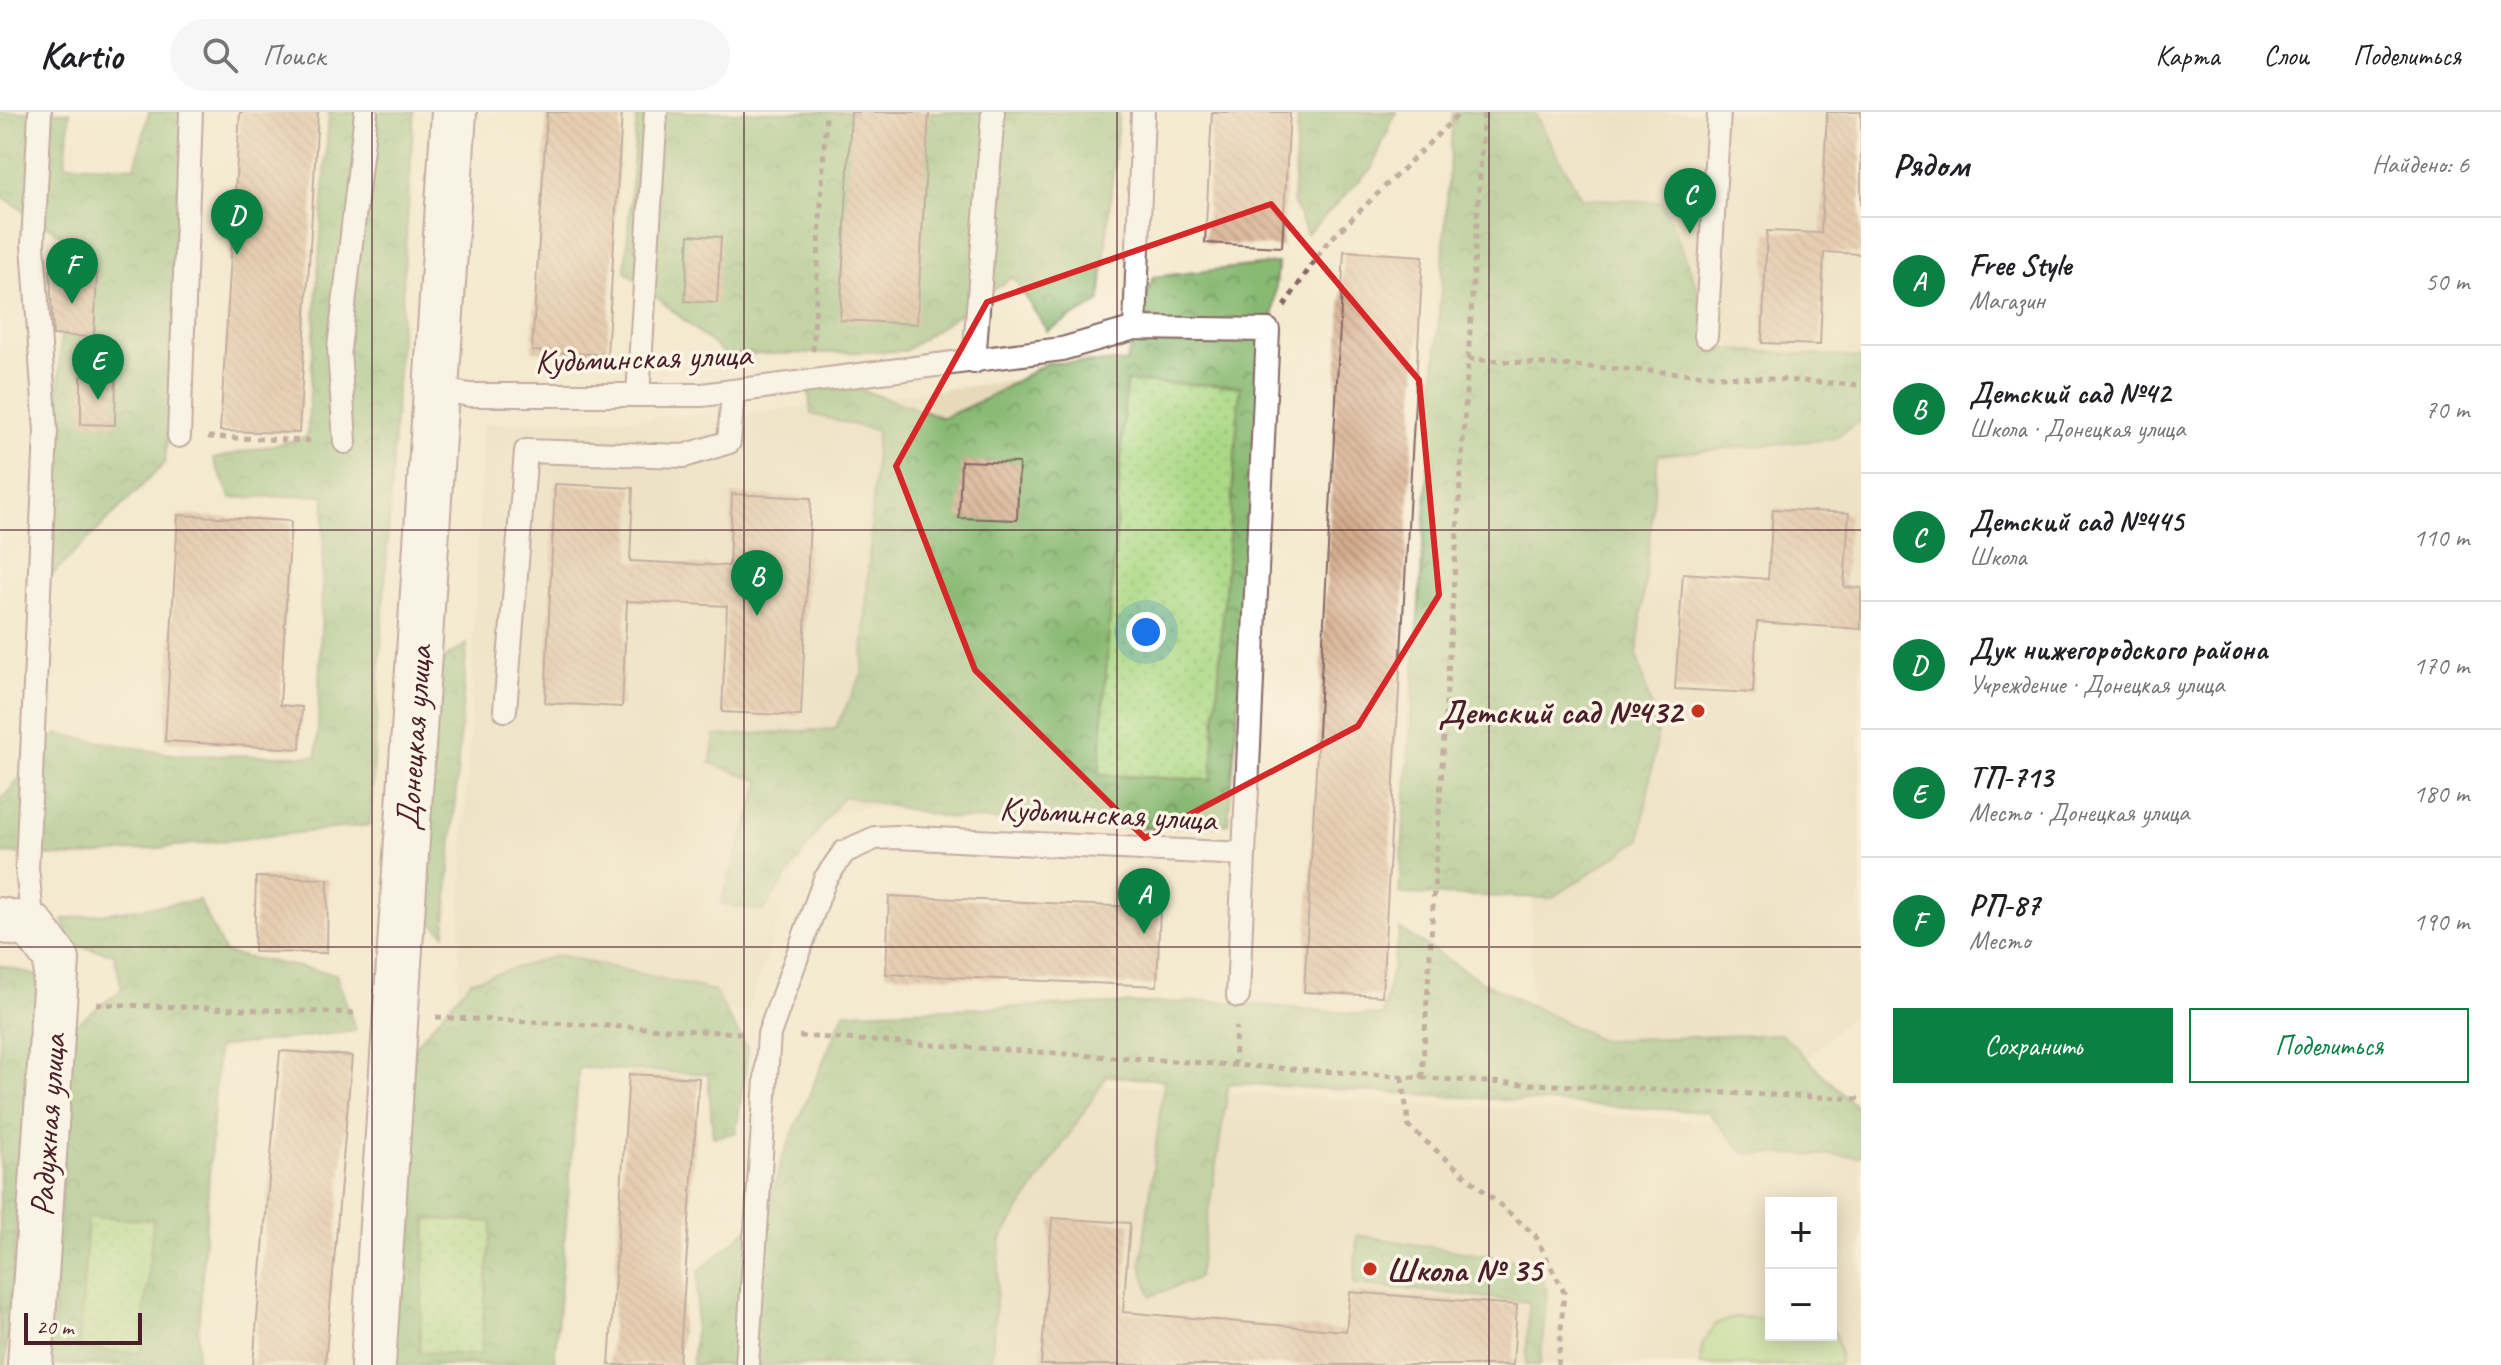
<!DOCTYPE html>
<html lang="ru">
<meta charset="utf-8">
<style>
:root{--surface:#fff;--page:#f6f6f6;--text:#202124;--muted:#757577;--line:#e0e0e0;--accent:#0b8043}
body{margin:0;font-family:Caveat,sans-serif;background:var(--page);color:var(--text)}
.controls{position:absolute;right:24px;bottom:24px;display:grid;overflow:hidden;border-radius:0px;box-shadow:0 4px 20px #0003}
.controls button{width:72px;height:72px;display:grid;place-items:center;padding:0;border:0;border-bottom:2px solid var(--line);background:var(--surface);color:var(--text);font:40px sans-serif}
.scale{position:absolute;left:24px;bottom:20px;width:118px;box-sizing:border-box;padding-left:8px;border:4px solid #4a1f2b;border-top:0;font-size:22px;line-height:28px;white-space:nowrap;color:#4a1f2b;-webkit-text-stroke:6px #fcf5e5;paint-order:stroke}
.you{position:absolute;left:1146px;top:520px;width:28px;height:28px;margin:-20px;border:6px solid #fff;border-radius:50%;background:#1a73e8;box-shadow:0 0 0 12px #1a73e833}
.badge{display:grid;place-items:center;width:52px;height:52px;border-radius:50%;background:var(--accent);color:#fff;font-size:26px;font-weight:700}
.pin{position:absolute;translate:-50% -66px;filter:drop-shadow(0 2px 4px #0008)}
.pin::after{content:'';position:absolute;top:42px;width:28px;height:24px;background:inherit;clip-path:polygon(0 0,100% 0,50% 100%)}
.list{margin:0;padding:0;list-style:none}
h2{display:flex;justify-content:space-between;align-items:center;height:104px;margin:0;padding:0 32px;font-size:34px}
h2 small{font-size:26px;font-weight:400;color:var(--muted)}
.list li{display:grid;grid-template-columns:52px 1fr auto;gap:24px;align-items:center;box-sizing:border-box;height:128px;padding:0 32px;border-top:2px solid var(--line)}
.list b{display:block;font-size:30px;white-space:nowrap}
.list p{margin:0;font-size:26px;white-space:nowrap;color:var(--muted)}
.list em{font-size:26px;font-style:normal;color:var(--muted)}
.actions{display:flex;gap:16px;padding:24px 32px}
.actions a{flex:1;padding:18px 0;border:2px solid var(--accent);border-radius:0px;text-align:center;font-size:28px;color:var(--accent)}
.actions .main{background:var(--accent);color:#fff}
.icon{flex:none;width:44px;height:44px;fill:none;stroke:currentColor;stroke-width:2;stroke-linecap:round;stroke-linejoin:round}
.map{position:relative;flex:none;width:1861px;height:1253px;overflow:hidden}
header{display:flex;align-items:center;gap:48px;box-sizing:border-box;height:112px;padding:0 40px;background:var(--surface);border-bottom:2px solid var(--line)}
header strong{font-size:38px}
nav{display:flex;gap:44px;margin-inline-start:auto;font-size:28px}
.search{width:560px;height:72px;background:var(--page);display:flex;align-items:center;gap:20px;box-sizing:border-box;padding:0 28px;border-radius:44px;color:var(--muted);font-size:30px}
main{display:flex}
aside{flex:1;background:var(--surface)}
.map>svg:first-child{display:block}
.built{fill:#e6daba;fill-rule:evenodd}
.grass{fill:#abd986;stroke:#7a7c58;stroke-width:2}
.forest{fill:url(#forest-crowns);stroke:#696c4f;stroke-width:2}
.park{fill:url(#park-dots);stroke:#7a7c58;stroke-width:2}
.building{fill:url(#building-back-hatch)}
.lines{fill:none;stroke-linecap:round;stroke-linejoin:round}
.lane-casing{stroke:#866665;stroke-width:26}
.street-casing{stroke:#866665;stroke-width:48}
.path{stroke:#866665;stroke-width:5;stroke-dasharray:6 6;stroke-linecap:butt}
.lane{stroke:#fff;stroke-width:22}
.street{stroke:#fff;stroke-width:44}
.marked{fill:none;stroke:#d62828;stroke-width:6;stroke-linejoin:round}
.grid{fill:none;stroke:#4a1f2b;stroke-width:2;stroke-opacity:0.55}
.poi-dot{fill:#c8321e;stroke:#fcf5e5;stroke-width:3}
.labels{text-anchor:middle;stroke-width:7;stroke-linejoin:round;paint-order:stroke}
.street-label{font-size:34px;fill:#4a1f2b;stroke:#fcf5e5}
.poi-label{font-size:34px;font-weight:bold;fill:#4a1f2b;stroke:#fcf5e5;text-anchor:end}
</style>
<header>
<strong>Kartio</strong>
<div class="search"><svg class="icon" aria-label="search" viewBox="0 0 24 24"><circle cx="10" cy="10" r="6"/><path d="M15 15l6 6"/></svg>Поиск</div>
<nav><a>Карта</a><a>Слои</a><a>Поделиться</a></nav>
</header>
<main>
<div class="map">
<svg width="1861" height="1253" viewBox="0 0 1861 1253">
<defs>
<pattern id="forest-crowns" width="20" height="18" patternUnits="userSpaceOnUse" patternTransform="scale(2)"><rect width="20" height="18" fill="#88b973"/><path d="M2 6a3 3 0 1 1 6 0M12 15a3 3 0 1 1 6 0" fill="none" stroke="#71965f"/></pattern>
<pattern id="park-dots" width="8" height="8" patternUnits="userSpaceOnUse" patternTransform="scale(2)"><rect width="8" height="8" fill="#abd986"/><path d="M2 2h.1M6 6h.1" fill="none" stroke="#95ba74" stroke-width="1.8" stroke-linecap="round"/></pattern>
<pattern id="building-back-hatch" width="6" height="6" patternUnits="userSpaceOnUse" patternTransform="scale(2)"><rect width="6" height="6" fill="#d4ac8c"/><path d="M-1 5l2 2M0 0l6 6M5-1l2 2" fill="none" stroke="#ae8b73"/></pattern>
</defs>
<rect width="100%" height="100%" fill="#fcf5e5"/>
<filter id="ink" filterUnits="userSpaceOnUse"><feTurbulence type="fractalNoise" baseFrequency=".0125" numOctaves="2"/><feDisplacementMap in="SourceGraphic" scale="16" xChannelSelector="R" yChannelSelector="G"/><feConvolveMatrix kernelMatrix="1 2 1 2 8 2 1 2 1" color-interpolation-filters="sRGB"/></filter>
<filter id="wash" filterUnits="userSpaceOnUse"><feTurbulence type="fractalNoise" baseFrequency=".006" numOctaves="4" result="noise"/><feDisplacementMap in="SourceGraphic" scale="32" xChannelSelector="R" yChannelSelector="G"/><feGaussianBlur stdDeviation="1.8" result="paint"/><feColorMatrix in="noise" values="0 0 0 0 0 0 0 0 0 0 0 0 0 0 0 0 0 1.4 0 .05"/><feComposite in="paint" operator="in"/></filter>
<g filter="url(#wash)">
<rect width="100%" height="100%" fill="#f4ead0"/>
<g class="built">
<path d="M 1526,0 L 1861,0 L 1861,269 L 1512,244 Z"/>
<path d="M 1065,262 L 1018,698 L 861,696 L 814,709 L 747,901 L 457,886 L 483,312 L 756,301 Z"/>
<path d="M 1541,286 L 1861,304 L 1861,894 L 1793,962 L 1529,949 Z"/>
<path d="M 981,965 L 1861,1018 L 1861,1253 L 964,1253 ZM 1771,1091 L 1831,1091 L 1831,1223 L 1771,1223 Z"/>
</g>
<path class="grass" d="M 1736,1205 L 1771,1208 L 1771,1223 L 1831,1223 L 1831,1219 L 1835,1220 L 1840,1240 L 1839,1253 L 1700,1253 L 1702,1233 L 1714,1213 Z"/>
<g class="forest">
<path d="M 0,0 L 70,0 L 65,52 L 135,55 L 149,0 L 200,0 L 165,351 L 51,464 L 65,126 L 0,83 Z"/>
<path d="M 329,0 L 414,0 L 370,713 L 75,745 L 0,741 L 0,687 L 3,686 L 57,622 L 177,643 L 317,644 L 325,383 L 231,386 L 213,347 L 307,325 Z"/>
<path d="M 637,0 L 1119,0 L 1100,190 L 1047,219 L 1013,165 L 905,239 L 726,243 L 625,159 Z"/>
<path d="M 1298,0 L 1396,0 L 1372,56 L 1307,122 L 1293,90 Z"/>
<path d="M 1453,0 L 1534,0 L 1581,86 L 1663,90 L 1722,237 L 1861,246 L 1861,308 L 1833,327 L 1658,343 L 1637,544 L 1658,620 L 1640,728 L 1552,786 L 1399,782 Z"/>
<path d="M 1278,151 L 1228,712 L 1149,716 L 950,706 L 843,684 L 763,799 L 721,792 L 761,669 L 710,651 L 715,624 L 835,617 L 862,562 L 877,319 L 811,302 L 807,259 L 943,306 L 985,287 L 1047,251 L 1126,250 L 1153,165 Z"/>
<path d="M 467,532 L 445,822 L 409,790 L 431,554 Z"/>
<path d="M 199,788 L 225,841 L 336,862 L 356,919 L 218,935 L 196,1253 L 50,1253 L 73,914 L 122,877 L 114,842 L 71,833 L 63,807 Z"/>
<path d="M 1400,817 L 1483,870 L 1601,928 L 1782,922 L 1861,1000 L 1861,1044 L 1744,1041 L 1708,1000 L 1229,971 L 1198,1166 L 1151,1184 L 1141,1153 L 1164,968 L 1107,964 L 1001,1127 L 991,1253 L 692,1253 L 699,1159 L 767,1101 L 781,1049 L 844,900 L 1215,889 L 1382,904 Z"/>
<path d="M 559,843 L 714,879 L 748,938 L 736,1021 L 713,1025 L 708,962 L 579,956 L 554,1253 L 354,1253 L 411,938 L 471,869 Z"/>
<path d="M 0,853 L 38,864 L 5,1253 L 0,1253 Z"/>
<path d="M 1357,1123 L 1532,1151 L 1547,1178 L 1540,1253 L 1526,1253 L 1529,1190 L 1354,1172 Z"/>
</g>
<g class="park">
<path d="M 1126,270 L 1240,274 L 1211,668 L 1099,663 Z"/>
<path d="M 88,1105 L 153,1108 L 141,1241 L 79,1237 Z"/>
<path d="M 427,1107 L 492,1110 L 480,1243 L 419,1240 Z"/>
</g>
<g id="blocks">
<g class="building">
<path d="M 240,0 L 318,0 L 299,321 L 220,319 Z"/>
<path d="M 547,0 L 622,0 L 607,243 L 532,239 Z"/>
<path d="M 851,0 L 929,0 L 917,212 L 840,208 Z"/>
<path d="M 1212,0 L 1290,0 L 1282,135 L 1205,131 Z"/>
<path d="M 1827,0 L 1861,0 L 1861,142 L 1824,140 L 1820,233 L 1762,231 L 1767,119 L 1821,121 Z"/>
<path d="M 689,123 L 721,125 L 717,191 L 685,189 Z"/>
<path d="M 1344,139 L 1423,144 L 1382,884 L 1304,880 Z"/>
<path d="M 50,158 L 97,161 L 94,225 L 53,223 Z"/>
<path d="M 81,264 L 116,265 L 115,313 L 81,312 Z"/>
<path d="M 961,349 L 1019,351 L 1017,408 L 959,406 Z"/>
<path d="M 555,372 L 633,376 L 630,449 L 729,454 L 732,382 L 811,386 L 801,604 L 722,600 L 727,494 L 627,489 L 622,595 L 545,591 Z"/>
<path d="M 1773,397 L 1849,401 L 1844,475 L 1861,476 L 1861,517 L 1757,510 L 1753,581 L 1675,577 L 1683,461 L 1768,467 Z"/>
<path d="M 178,403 L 291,409 L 280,593 L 302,595 L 300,637 L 165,629 Z"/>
<path d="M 256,765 L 328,767 L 327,841 L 254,840 Z"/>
<path d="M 889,784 L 1160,796 L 1157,874 L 886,862 Z"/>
<path d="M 280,939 L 352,944 L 325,1253 L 253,1253 Z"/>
<path d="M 629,962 L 699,966 L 679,1253 L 609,1253 Z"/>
<path d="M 1052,1106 L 1130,1111 L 1123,1200 L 1346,1219 L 1350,1180 L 1517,1193 L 1513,1253 L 1041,1253 Z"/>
</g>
</g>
</g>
<g filter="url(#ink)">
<use href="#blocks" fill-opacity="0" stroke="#866665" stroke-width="2"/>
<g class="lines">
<defs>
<g id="lane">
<path d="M 1135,216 L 1143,0"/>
<path d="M 1706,224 L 1719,0"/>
<path d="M 974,250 L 993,0"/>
<path d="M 435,277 L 470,283 L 702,283 L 1062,237 L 1135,216 L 1268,218 L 1244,742 L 896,725 L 875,726 L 844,740 L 825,767 L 769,922 L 747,1253"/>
<path d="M 638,283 L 656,0"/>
<path d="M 179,324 L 191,0"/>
<path d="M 345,330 L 339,237 L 366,0"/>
<path d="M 505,598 L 526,339 L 684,344 L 729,330 L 733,279"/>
<path d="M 33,815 L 27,756 L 46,320 L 33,132 L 40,0"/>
<path d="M 1238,884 L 1244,742"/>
</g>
<g id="street">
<path d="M 0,808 L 33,815 L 57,848 L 30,1253"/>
<path d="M 373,1253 L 454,0"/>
</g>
</defs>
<use href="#lane" class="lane-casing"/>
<use href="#street" class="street-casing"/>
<g class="path">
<path d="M 1284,194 L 1326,132 L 1461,0"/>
<path d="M 813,239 L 826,0"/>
<path d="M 1468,247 L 1861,273"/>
<path d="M 208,325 L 314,329"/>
<path d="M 96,892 L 354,901"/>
<path d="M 436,905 L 741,921"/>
<path d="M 799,924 L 1486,970 L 1861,987"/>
<path d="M 1234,954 L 1236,915"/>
<path d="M 1402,965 L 1409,1015 L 1535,1123 L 1564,1180 L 1558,1253"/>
<path d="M 1422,966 L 1484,0"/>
</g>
<use href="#lane" class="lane"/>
<use href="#street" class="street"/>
</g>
</g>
<path d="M0 0H1861V1253H0ZM 1271,92 L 1419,268 L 1439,483 L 1358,614 L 1145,726 L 975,558 L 896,354 L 987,190 Z" fill="#f4ead0" fill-opacity=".55" fill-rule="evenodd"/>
<path class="marked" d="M 1271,92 L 1419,268 L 1439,483 L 1358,614 L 1145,726 L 975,558 L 896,354 L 987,190 Z"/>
<path class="grid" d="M 372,0 L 372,1253M 744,0 L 744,1253M 1117,0 L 1117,1253M 1489,0 L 1489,1253M 0,418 L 1861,418M 0,835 L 1861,835"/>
<g class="poi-dot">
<circle cx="1698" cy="599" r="8"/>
<circle cx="1370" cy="1157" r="8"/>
</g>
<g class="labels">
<g class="street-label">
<text transform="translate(643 245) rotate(-2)" y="12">Кудьминская улица</text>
<text transform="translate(413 626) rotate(-86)" y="12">Донецкая улица</text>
<text transform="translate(1108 701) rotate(3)" y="12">Кудьминская улица</text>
<text transform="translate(47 1013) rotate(-86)" y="12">Радужная улица</text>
</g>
<g class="poi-label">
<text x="1682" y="611">Детский сад №432</text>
<text x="1386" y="1169" text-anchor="start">Школа № 35</text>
</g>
</g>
</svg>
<div class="controls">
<button>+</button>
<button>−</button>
</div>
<div class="scale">20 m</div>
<div class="you"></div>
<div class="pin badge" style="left:1144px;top:822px">A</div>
<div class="pin badge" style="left:757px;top:504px">B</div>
<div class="pin badge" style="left:1690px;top:122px">C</div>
<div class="pin badge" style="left:237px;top:143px">D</div>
<div class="pin badge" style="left:98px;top:288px">E</div>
<div class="pin badge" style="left:72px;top:192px">F</div>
</div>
<aside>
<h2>Рядом<small>Найдено: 6</small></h2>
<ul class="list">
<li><span class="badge">A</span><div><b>Free Style</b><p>Магазин</p></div><em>50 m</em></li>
<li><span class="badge">B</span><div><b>Детский сад №42</b><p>Школа · Донецкая улица</p></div><em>70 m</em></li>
<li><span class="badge">C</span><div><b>Детский сад №445</b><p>Школа</p></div><em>110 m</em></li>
<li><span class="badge">D</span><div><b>Дук нижегородского района</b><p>Учреждение · Донецкая улица</p></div><em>170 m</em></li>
<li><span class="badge">E</span><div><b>ТП-713</b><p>Место · Донецкая улица</p></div><em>180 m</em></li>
<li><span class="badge">F</span><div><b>РП-87</b><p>Место</p></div><em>190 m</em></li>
</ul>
<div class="actions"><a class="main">Сохранить</a><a>Поделиться</a></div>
</aside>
</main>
